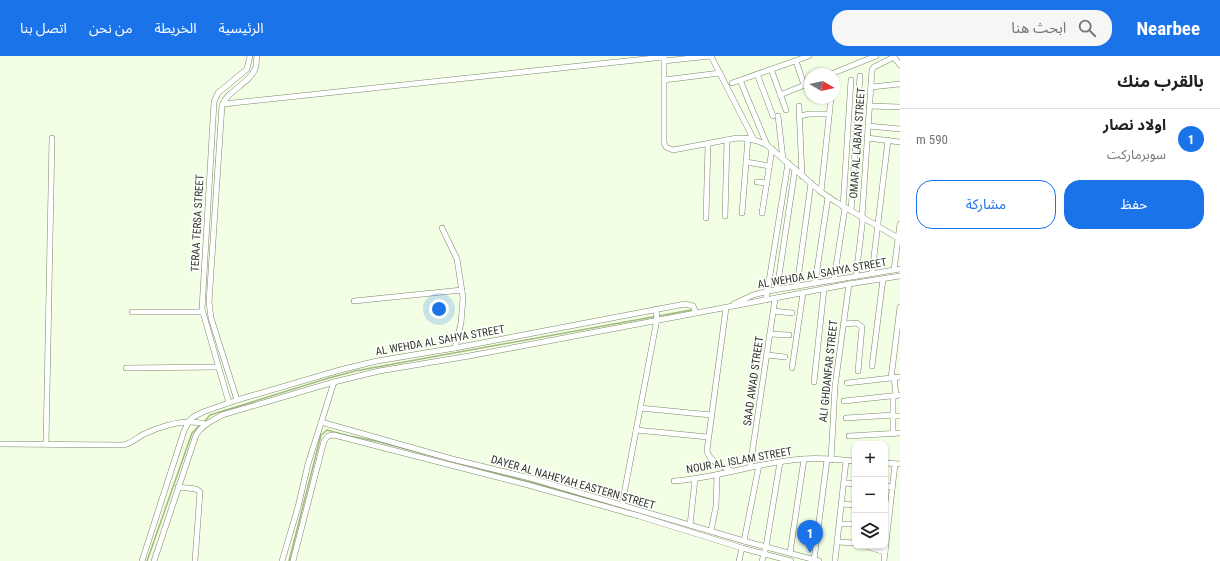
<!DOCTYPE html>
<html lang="ar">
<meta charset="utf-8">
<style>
:root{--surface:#fff;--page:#f6f6f6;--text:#202124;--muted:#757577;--line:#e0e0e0;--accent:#1a73e8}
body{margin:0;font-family:"Roboto Condensed","Noto Sans Arabic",sans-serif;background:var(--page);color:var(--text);direction:rtl}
.controls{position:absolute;right:12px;bottom:12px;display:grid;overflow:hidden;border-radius:8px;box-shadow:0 1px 3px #0004}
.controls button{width:36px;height:36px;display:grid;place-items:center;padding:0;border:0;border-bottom:1px solid var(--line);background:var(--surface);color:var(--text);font:20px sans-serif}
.compass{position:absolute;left:804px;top:12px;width:36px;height:36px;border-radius:50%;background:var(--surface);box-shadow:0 1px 3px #0004;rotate:99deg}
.you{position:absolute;left:439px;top:253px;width:14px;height:14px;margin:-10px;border:3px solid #fff;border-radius:50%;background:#1a73e8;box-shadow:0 0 0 6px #1a73e833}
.badge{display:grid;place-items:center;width:26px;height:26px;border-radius:50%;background:var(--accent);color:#fff;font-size:13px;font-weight:700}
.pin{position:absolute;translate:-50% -33px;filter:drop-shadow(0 1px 2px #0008)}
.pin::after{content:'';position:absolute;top:21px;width:14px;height:12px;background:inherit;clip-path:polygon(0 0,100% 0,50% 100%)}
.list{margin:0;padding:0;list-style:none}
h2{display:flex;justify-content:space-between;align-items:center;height:52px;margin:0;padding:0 16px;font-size:17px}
h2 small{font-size:13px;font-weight:400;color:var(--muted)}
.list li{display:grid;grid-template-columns:26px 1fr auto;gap:12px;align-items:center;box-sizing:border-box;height:60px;padding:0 16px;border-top:1px solid var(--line)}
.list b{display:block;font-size:15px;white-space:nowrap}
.list p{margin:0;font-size:13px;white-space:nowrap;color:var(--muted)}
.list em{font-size:13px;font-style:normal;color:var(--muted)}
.actions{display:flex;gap:8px;padding:12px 16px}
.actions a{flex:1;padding:9px 0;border:1px solid var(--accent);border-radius:16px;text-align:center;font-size:14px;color:var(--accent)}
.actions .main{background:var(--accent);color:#fff}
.icon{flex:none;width:22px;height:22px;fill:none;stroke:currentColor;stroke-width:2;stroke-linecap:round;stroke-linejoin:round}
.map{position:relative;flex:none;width:900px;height:505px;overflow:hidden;direction:ltr}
header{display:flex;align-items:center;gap:24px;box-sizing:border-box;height:56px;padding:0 20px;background:var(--accent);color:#fff}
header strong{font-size:19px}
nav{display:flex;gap:22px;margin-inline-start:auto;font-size:14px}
.search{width:280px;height:36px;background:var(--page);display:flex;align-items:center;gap:10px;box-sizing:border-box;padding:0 14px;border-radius:16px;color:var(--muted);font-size:15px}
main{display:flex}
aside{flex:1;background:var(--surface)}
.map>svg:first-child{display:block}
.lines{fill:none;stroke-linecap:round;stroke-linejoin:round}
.stream{stroke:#a1ba7e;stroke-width:1.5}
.minor-casing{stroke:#7b876b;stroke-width:6}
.minor{stroke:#fff;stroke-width:5}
.labels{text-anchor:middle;stroke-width:3;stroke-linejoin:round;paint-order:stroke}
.street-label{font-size:11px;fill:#2f3528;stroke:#fff}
</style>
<header>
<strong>Nearbee</strong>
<div class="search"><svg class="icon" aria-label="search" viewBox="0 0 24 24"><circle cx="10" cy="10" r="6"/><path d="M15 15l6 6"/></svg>ابحث هنا</div>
<nav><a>الرئيسية</a><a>الخريطة</a><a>من نحن</a><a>اتصل بنا</a></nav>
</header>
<main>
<aside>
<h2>بالقرب منك<small></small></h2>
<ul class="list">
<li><span class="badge">1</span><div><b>اولاد نصار</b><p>سوبرماركت</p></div><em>590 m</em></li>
</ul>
<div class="actions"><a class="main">حفظ</a><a>مشاركة</a></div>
</aside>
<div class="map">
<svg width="900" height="505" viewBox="0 0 900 505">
<rect width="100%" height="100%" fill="#f3ffe5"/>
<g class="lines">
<g class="stream">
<path d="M 204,366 L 210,359 L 329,322 L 355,315 L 691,254"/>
<path d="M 147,505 L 192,377 L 201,368"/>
<path d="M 289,505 L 321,379 L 327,374 L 349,380 L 376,385 L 563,435 L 608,449"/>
</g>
<defs>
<g id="minor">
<path d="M 664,0 L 664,87 L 666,91 L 673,94 L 737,82 C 748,82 757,84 767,89 L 821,136 L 836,146 L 898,182"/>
<path d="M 711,0 L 754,84"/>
<path d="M 893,0 L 900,9"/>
<path d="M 664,5 L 710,0"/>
<path d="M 796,5 L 804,29"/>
<path d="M 771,13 L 786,54"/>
<path d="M 757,18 L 773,60"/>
<path d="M 831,18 L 876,0"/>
<path d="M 664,24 L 720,17"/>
<path d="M 740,24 L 767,89"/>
<path d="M 732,27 L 809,0"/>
<path d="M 871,31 L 900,28"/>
<path d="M 780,39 L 810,27"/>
<path d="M 223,48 L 664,1"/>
<path d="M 799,50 L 802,120"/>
<path d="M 869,50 L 900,51"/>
<path d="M 778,60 L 783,103"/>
<path d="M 799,60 L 810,58 L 829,58"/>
<path d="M 868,70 L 900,73"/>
<path d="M 867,82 L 900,86"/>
<path d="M 746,106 L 769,110"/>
<path d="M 757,126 L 767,127"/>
<path d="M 821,136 L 831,42"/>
<path d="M 843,151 L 851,24"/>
<path d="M 851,155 L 860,20"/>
<path d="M 742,157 L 748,82"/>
<path d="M 762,157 L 772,93"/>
<path d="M 725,160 L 727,84"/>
<path d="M 862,160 L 872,14 L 874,11 L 894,1"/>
<path d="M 706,162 L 708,88"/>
<path d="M 442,172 L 457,203 L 463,242 L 461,267 L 455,292"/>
<path d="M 894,214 L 900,168"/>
<path d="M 872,217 L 888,84"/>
<path d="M 856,220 L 863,161"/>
<path d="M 834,223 L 845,152"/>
<path d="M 815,227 L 828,141"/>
<path d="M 797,230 L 811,127"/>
<path d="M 777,233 L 795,113"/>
<path d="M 766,244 L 788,107"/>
<path d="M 354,245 L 462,234"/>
<path d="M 734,248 L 753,239 L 768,235 L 900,213"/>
<path d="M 726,252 L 707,394 C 709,406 722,410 732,415"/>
<path d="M 774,255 L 792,257"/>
<path d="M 132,256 L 202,256"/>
<path d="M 843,268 L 857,267 L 862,271 L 858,315"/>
<path d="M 770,278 L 789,279"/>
<path d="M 767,299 L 785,301"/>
<path d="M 872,310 L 883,223"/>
<path d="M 126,312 L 218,311"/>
<path d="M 792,312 L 803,237"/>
<path d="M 894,321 L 896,340"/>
<path d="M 891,322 L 900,251"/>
<path d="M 814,326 L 824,233"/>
<path d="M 847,327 L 900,321"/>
<path d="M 893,340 L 893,378"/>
<path d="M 237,344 L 211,262 L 209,246 L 222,49 C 228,34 249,28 255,13 C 257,9 256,4 257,0"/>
<path d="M 844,345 L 900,339"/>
<path d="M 229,347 L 202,253 L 214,46 L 218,37 L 247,13 L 250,0"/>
<path d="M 640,352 L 711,359"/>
<path d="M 893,360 L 900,360"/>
<path d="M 846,362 L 893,359"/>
<path d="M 321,366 L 452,403 L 530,422 L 744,485 L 819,505"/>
<path d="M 636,374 L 708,381"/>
<path d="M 849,380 L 900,377"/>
<path d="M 0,388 L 123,389 C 130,388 136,383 142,379 C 161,370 185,362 205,368"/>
<path d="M 46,388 L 52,82"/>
<path d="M 831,404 L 835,330 L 849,228"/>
<path d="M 885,407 L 900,408"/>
<path d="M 750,411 L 775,243"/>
<path d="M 674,425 C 718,422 759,406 803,403 C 820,401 838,404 855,405"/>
<path d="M 844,427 L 855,428"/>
<path d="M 885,430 L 892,431"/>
<path d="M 178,431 L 196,433 L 200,436 L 195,505"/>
<path d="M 842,448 L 855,449"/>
<path d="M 622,449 L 657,263 L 656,253"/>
<path d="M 840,468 L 855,468"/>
<path d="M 690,469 L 695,423"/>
<path d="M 711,475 L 716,450 L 717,419"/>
<path d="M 744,485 L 759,409"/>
<path d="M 838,486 L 855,487"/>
<path d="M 865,490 L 885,496"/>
<path d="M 790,497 L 804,403"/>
<path d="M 814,504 L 827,404"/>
<path d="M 142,505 L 184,375 L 189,365 L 193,361 L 203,356 L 237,344 L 340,314 L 377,305 L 455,292 L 685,248 L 693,250 L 696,257"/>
<path d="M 154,505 L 196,379 C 202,369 212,365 222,359 L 334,326 L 379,315 L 469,300 L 849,228 L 900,220"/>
<path d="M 282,505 L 298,451 L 308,408 L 334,326"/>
<path d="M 293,505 L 324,385 L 328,380 L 334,379 L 528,429 L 639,460 L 742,492 L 791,505"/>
<path d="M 739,505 L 742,492"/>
<path d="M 762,505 L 766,491 L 780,406"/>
<path d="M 835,505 L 846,405"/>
<path d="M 884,505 L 895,408"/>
</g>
</defs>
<use href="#minor" class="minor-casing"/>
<use href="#minor" class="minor"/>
</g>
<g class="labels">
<g class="street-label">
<text transform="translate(857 87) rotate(-86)" y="4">OMAR AL LABAN STREET</text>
<text transform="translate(197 167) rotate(-87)" y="4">TERAA TERSA STREET</text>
<text transform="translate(822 217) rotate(-10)" y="4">AL WEHDA AL SAHYA STREET</text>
<text transform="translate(440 284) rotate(-10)" y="4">AL WEHDA AL SAHYA STREET</text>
<text transform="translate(828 315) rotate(-84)" y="4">ALI GHDANFAR STREET</text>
<text transform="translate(753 325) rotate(-82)" y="4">SAAD AWAD STREET</text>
<text transform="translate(739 404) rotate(-10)" y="4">NOUR AL ISLAM STREET</text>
<text transform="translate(573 426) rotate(16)" y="4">DAYER AL NAHEYAH EASTERN STREET</text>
</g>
</g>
</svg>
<div class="controls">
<button>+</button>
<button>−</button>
<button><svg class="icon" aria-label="layers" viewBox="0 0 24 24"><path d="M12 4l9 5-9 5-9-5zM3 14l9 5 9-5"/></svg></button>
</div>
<svg class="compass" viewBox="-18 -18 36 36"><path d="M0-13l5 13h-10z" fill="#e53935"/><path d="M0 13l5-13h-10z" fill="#757577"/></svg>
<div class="you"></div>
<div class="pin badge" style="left:810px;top:497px">1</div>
</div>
</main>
